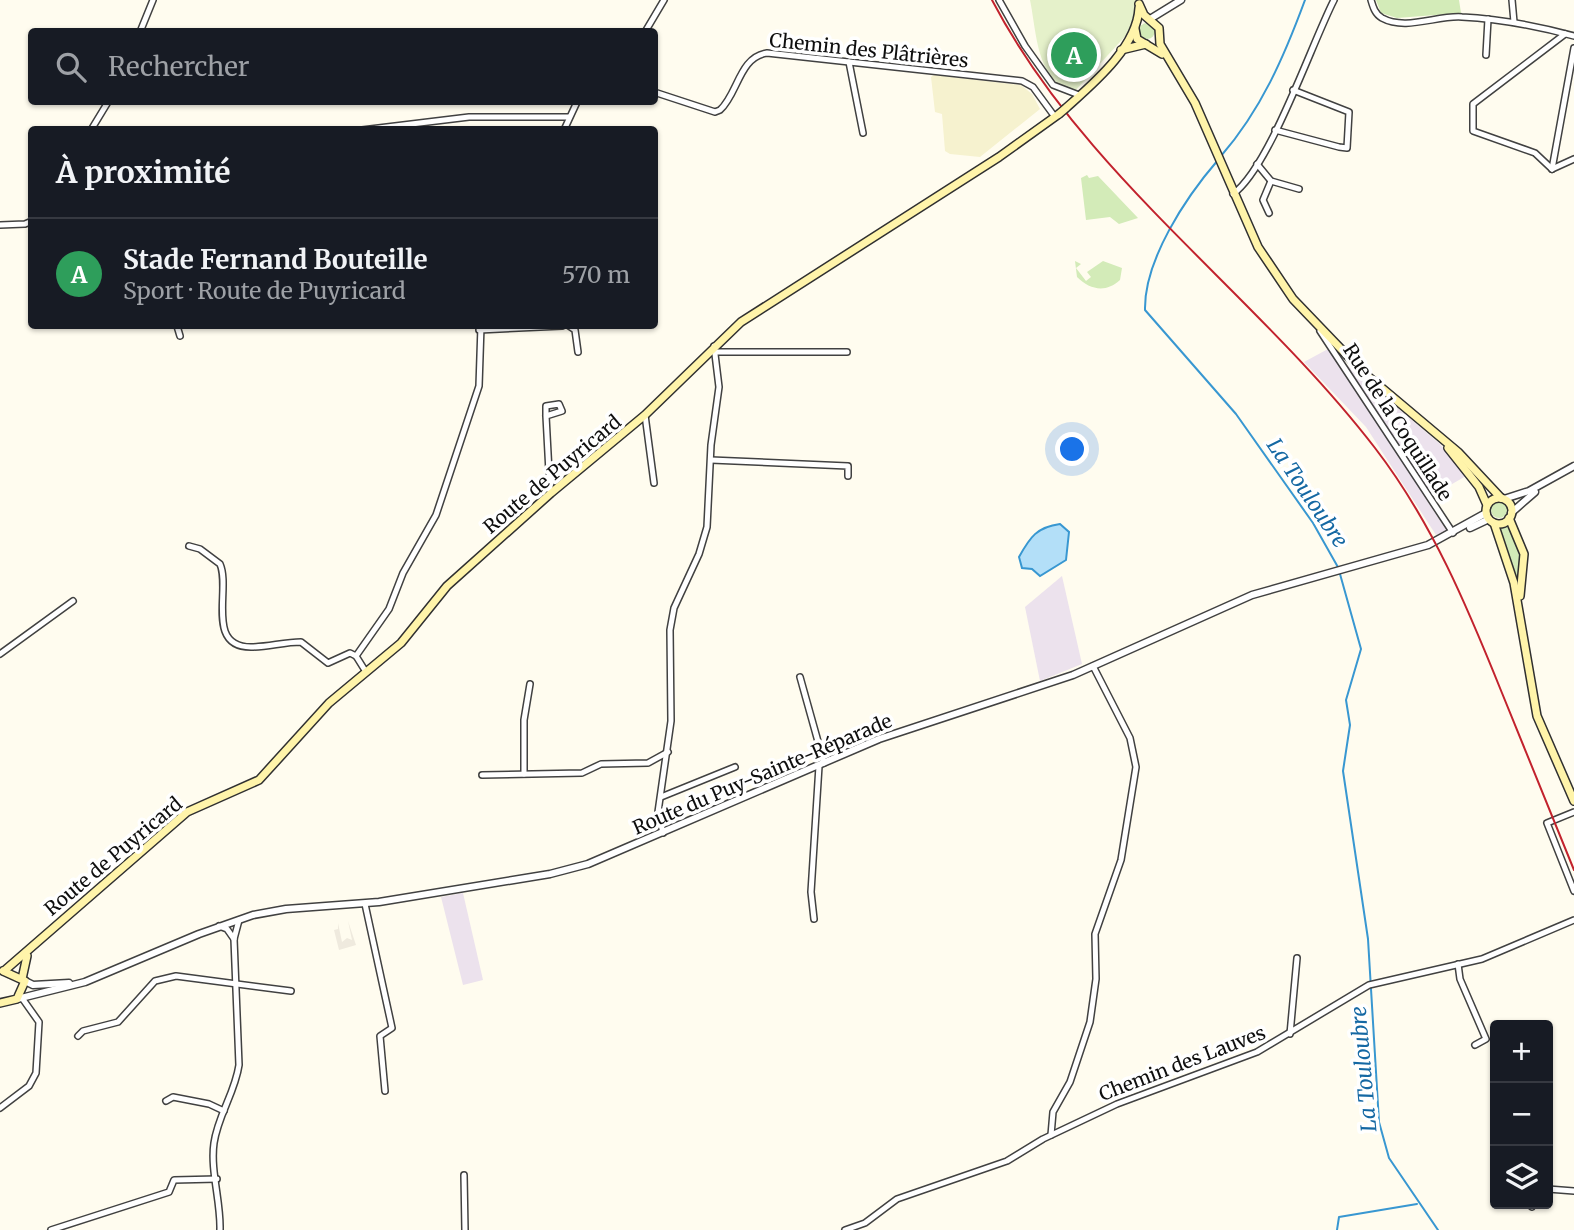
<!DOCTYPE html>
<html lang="fr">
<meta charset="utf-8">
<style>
:root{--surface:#171b24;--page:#20242c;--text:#f1f3f6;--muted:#9ea1a6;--line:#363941;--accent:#dc959c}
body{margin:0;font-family:Merriweather,serif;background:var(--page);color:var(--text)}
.controls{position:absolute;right:21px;bottom:21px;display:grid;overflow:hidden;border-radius:7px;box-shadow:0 2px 5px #0004}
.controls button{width:63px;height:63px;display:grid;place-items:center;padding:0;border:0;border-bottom:2px solid var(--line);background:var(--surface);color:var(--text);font:35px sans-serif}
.you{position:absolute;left:1073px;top:450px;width:24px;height:24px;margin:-18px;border:5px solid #fff;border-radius:50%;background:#1a73e8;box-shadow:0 0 0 10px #1a73e833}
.badge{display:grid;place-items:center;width:46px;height:46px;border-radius:50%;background:var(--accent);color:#fff;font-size:23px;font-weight:700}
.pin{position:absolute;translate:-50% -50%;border:4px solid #fff;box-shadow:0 2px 7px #0006}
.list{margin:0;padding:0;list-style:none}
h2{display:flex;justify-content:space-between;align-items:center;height:91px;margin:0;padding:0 28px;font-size:30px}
h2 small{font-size:23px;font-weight:400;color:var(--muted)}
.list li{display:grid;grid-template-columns:46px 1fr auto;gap:21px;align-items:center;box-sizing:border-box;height:112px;padding:0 28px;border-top:2px solid var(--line)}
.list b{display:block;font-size:26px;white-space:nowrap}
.list p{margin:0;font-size:23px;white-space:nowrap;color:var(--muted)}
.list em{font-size:23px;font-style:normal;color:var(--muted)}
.icon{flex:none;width:38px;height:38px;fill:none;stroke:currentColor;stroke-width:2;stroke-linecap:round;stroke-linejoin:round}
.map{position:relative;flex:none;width:1574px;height:1230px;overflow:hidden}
.search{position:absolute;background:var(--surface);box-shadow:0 2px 5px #0004;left:28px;top:28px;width:630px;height:77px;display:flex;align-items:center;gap:18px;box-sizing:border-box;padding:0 24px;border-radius:7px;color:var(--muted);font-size:26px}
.panel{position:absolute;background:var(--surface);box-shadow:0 2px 5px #0004;left:28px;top:126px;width:630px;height:203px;border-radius:7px}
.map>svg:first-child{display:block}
.industrial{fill:#ece2ed}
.farmland{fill:#f6f2cf}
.green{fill:#d3ebb8}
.pitch{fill:#e5f1ca}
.plaza{fill:#efeade}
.water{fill:#b3dff8;stroke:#3897d1;stroke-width:2}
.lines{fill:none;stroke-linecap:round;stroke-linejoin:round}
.stream{stroke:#3897d1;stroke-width:2}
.minor-casing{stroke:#414141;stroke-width:8}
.tertiary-casing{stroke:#414141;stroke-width:9}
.secondary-casing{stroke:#303030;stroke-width:10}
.minor{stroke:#fff;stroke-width:5}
.tertiary{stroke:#fff;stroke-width:6}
.secondary{stroke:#fff4aa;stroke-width:7}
.rail{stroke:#c2222d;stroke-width:2}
.secondary-bridge-casing{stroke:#303030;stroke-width:10;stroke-linecap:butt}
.secondary-bridge{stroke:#fff4aa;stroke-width:7}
.labels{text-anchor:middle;stroke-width:7;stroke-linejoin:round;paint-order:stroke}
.street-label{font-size:19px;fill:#0e0e0e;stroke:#fff}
.water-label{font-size:21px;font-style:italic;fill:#1468a3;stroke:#fff}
</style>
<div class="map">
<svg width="1574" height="1230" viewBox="0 0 1574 1230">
<rect width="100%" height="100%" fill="#fffcef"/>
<g class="industrial">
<path d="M 1328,349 L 1440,444 L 1466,476 L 1426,499 L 1447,531 L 1436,535 L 1366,427 L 1304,362 Z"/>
<path d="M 1062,576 L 1082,664 L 1040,681 L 1025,607 Z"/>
<path d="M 463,893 L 483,980 L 463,985 L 441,897 Z"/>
</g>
<path class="farmland" d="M 934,75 L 1021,85 L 1032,94 L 1040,109 L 980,157 L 950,154 L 945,151 L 942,114 L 935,112 L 931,77 Z"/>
<g class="green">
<path d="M 1376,0 L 1459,0 L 1461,13 L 1397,18 L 1381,13 Z"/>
<circle cx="1147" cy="31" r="8"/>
<path d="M 1087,175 L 1089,178 L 1098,176 L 1138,218 L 1119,224 L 1110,217 L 1086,220 L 1081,178 Z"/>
<path d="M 1075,261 L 1081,264 L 1076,268 L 1086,281 L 1091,277 L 1087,272 L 1103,261 L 1122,268 L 1120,280 C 1106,293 1090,290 1077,277 Z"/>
<circle cx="1499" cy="510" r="8"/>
<path d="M 1508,523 L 1522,555 L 1519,589 L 1499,527 Z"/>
</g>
<path class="pitch" d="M 1030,0 L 1137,0 L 1130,31 L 1074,92 C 1036,80 1037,34 1030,0 Z"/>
<path class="plaza" d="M 348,921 L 356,945 L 339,950 L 334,930 L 338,929 L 338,923 L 342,942 L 347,938 L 352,940 Z"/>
<path class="water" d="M 1060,524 L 1069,532 L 1066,560 L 1040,576 L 1032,569 L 1022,568 L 1019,557 C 1030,537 1037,527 1060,524 Z"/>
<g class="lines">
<g class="stream">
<path d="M 1221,156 C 1261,110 1284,57 1305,0"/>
<path d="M 1218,160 C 1186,197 1144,260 1145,310 L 1236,414 L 1313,523 L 1339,569"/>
<path d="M 1340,574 L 1361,649 L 1346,700 L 1350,725 L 1343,771 L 1368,939 L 1379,1122 L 1389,1158 L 1438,1230"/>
<path d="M 1337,1230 L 1339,1217 L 1417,1204"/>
</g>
<defs>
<g id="minor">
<path d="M 999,0 L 1025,46 L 1053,85 L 1079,95"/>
<path d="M 1371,0 C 1373,7 1375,14 1382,18 C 1406,31 1437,15 1462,17 C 1501,19 1537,26 1574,36"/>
<path d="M 1512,0 L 1514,22"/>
<path d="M 140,32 L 153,0"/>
<path d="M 645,32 L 664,0"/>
<path d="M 1486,55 L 1488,19"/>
<path d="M 849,62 L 863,133"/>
<path d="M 654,92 L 715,112 L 720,110 C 738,94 739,57 767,53 L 1022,81 L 1033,87 L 1055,117"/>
<path d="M 91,130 L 108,102"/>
<path d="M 362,130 L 469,117 L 569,117"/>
<path d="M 564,130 L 577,102"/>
<path d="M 1275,130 L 1339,147 L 1347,148 L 1349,112 L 1293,90"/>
<path d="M 1257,164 L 1271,181 L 1299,189"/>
<path d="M 1552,169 L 1535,153 L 1473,131 L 1473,104 L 1565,34"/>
<path d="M 1552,169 L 1574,48"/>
<path d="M 1552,169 L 1574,159"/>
<path d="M 1233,194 C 1270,167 1311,45 1334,0"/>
<path d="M 1269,213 L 1263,200 L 1271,181"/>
<path d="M 0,225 L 25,224 L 32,221"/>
<path d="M 177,326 L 180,336"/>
<path d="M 569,326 L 575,330 L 578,352"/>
<path d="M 479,330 L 562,326"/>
<path d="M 1320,331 L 1453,533"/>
<path d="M 717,352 L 847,352"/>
<path d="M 645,415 L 654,483"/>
<path d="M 546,416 L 562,411 L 559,404 L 546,406 L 546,416 L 550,491 L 551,493"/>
<path d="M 711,460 L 848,466 L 848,476"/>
<path d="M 189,546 L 200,549 L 220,564 C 231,589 205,647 251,647 C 268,647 284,642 301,642 L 328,663 L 350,653 L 356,656"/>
<path d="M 0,654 L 73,601"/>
<path d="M 366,672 L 356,656 L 389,609 L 403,573 L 436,515 L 479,386 L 481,326"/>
<path d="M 800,677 L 824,763"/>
<path d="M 524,774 L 524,720 L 530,684"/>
<path d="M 482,775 L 582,773 L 601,764 L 648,763 L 668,752"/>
<path d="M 661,797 L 735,767"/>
<path d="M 1574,812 L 1547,823 L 1574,891"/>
<path d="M 663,833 L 658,812 L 671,721 L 670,630 L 674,608 L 699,554 L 707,527 L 711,445 L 719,387 L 714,346"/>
<path d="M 365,904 L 392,1028 L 380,1036 L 385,1091"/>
<path d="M 814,919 L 811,892 L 819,766"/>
<path d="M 219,926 L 227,929 L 234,939"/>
<path d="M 1458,964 L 1460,979 L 1486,1039 L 1475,1045"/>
<path d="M 1290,1034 L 1297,958"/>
<path d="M 78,1036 L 83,1031 L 118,1022 L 155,981 L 176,976 L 291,991"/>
<path d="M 166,1101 L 173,1097 L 209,1104 L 224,1111"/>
<path d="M 0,1108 L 29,1086 L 36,1073 L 39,1022 L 22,998"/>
<path d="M 1051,1135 L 1053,1112 L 1070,1082 L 1090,1022 L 1096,979 L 1095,934 L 1121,860 L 1136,767 L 1130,738 L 1093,666"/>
<path d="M 464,1175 L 465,1230"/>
<path d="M 1548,1189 L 1574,1191"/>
<path d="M 1532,1207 L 1533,1204"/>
<path d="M 51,1230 L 169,1192 L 174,1180 L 217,1179"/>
<path d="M 220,1230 C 221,1202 210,1170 214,1143 C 218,1115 235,1093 239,1065 L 234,939 L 239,920"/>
<path d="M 845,1230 L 865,1223 L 897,1199 L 1007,1161 L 1043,1139 L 1117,1104 L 1257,1052 L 1369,985 L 1482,959 L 1574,920"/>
</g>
<g id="tertiary">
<path d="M 1150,19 L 1181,0"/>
<path d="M 1504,499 L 1529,491 L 1574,466"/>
<path d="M 1511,513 L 1535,492"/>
<path d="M 1470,528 L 1489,519"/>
<path d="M 25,981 L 33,985 L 69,983"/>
<path d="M 17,999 L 85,982 L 199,934 L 253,915 L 286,909 L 379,902 L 550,874 L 588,864 L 879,739 L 1073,675 L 1252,595 L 1428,545 L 1486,513"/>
</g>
<g id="secondary">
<path d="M 1139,4 L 1144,15 L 1159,28 L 1160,44 L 1195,103 L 1258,247 L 1293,299 L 1364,373 L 1458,452 L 1501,498"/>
<path d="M 1135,29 L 1137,39 L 1162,54"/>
<path d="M 1121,50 L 1146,44"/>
<path d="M 1066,108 C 1094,83 1137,47 1139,8"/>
<path d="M 1448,448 L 1479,487 L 1487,505"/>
<circle cx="1499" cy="511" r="13"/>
<path d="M 1509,518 L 1524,554 L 1520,596"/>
<path d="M 1494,523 L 1514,583 L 1537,716 L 1574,801"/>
<path d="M 4,971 L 187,812 L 259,780 L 329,703 L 401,643 L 447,586 L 551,493 L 645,415 L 741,322 L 999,157 L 1059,114"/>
<path d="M 22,979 L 27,956"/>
<path d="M 0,1003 L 17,999 L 25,981 L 3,971"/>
</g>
</defs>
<use href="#minor" class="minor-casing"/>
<use href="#tertiary" class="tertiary-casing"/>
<use href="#secondary" class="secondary-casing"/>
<use href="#minor" class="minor"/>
<use href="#tertiary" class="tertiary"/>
<use href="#secondary" class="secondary"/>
<path class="rail" d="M 992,0 C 1084,176 1255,292 1375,448 C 1432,522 1467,606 1502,693 C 1526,752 1550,811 1574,870"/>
<defs>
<path id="secondary-bridge" d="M 1059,114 L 1066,108"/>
</defs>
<use href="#secondary-bridge" class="secondary-bridge-casing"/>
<use href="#secondary-bridge" class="secondary-bridge"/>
</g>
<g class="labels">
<g class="street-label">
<text transform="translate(869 50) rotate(6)" y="7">Chemin des Plâtrières</text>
<text transform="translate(1398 422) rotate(57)" y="7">Rue de la Coquillade</text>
<text transform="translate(552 474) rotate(-40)" y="7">Route de Puyricard</text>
<text transform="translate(762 774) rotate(-23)" y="7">Route du Puy-Sainte-Réparade</text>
<text transform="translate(113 856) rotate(-40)" y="7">Route de Puyricard</text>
<text transform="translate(1182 1063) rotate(-21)" y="7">Chemin des Lauves</text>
</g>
<g class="water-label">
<text transform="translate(1307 493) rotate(56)" y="7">La Touloubre</text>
<text transform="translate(1364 1069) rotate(-95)" y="7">La Touloubre</text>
</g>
</g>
</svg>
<div class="controls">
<button>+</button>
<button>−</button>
<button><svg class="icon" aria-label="layers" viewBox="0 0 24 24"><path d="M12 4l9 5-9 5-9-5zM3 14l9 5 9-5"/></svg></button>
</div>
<div class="you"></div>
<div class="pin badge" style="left:1074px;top:55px;background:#2e9e5b">A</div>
<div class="search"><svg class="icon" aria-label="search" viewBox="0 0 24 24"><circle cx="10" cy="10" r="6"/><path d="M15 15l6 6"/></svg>Rechercher</div>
<section class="panel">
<h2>À proximité<small></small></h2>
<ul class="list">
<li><span class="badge" style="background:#2e9e5b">A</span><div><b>Stade Fernand Bouteille</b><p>Sport · Route de Puyricard</p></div><em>570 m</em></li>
</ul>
</section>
</div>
